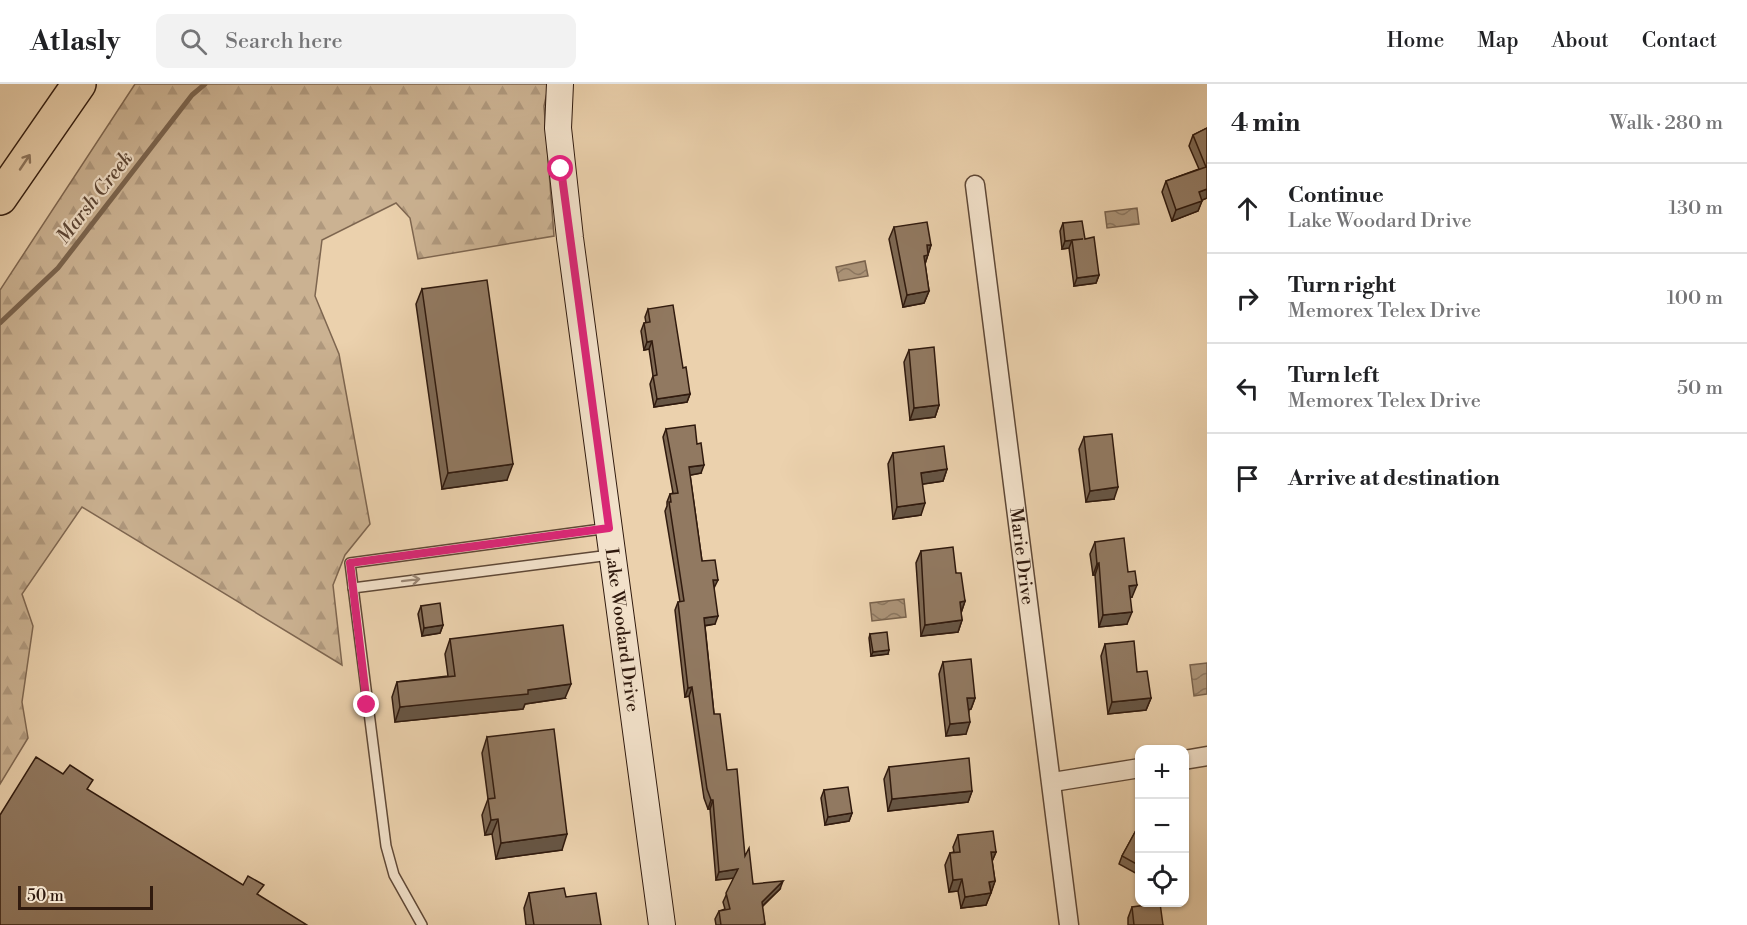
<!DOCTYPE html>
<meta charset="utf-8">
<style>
:root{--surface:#fff;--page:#f2f2f2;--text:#202124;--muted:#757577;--line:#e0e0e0}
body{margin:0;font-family:"Libre Bodoni",serif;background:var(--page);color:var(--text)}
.controls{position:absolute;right:18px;bottom:18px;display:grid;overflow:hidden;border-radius:12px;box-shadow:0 2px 4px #0004}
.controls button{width:54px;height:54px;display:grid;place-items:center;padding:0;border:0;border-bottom:2px solid var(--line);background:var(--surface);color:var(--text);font:30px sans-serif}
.scale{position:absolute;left:18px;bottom:15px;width:135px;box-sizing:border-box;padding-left:6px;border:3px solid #301a0e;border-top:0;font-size:16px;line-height:21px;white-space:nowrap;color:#301a0e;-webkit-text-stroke:4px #f2e1ca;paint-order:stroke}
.stop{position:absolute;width:18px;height:18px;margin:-14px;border:4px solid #db2777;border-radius:50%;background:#fff}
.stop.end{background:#db2777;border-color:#fff;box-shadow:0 2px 6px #0008}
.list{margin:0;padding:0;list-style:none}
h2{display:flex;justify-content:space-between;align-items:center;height:78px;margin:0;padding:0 24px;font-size:26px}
h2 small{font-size:20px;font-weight:400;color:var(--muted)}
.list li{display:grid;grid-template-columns:39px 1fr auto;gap:18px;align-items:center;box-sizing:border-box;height:90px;padding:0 24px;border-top:2px solid var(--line)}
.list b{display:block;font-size:22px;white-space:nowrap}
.list p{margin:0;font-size:20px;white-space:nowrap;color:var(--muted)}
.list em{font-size:20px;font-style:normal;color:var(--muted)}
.icon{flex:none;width:33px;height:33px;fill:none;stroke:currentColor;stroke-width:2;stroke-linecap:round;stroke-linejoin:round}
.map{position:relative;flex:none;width:1207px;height:841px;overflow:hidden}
header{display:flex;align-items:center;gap:36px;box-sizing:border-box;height:84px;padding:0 30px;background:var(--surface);border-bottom:2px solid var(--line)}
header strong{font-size:28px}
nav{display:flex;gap:33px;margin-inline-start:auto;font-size:21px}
.search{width:420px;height:54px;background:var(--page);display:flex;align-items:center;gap:15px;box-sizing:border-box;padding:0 21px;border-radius:12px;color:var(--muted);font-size:22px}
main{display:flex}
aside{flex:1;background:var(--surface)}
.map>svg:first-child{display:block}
.forest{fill:url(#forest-firs);stroke:#7e6650;stroke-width:1.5}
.water{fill:url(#water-waves);stroke:#7a634d;stroke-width:1.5}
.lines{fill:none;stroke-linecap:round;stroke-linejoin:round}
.stream{stroke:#7a634d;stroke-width:5}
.lane-casing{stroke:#5f4836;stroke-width:12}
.street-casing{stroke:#5f4836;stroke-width:21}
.secondary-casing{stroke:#301a0e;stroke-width:28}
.highway-casing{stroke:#301a0e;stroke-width:36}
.lane{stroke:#f2e1ca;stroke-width:9}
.street{stroke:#f2e1ca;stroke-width:18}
.secondary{stroke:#f2e1ca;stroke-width:26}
.highway{stroke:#ebd1ad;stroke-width:33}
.wall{fill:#7d6853;stroke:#301a0e;stroke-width:1.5}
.shaded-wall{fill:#654;stroke:#301a0e;stroke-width:1.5}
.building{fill:#917961;stroke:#301a0e;stroke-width:1.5}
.oneway{stroke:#8e765e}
.oneway2{stroke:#9b8775}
.route{stroke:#db2777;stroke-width:8}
.labels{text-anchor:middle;stroke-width:4.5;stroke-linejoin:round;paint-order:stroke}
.street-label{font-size:18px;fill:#301a0e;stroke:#f2e1ca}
.water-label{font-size:20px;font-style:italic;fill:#5b4433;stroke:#f2e1ca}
</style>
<header>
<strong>Atlasly</strong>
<div class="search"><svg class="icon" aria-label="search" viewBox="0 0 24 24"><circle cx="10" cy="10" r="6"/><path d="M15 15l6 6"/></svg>Search here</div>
<nav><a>Home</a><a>Map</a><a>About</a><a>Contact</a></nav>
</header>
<main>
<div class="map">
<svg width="1207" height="841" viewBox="0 0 1207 841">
<defs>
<pattern id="forest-firs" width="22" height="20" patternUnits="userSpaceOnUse" patternTransform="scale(1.5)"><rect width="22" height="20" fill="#cbb292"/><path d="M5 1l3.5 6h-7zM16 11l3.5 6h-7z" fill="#af987d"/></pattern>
<pattern id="water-waves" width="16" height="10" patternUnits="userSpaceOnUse" patternTransform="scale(1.5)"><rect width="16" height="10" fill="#ab9377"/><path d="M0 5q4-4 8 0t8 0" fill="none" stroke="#8c7760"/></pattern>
</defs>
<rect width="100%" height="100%" fill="#ebd1ad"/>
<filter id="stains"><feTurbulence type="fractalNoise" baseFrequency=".00333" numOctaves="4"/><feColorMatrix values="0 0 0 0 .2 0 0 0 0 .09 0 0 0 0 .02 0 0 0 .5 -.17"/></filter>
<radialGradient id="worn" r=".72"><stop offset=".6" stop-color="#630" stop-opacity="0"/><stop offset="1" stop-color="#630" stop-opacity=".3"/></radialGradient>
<path class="forest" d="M 135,0 L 549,0 L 544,22 L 554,152 L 418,175 L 410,134 L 396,119 L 322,156 L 315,212 L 339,270 L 370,440 L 345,471 L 333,501 L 342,581 L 82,423 L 22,510 L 33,542 L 22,618 L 28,654 L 0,700 L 0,206 Z"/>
<g class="water">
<path d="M 1137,124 L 1139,140 L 1107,144 L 1105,128 Z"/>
<path d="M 865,177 L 868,192 L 839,197 L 836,183 Z"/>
<path d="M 904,515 L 906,533 L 872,537 L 870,519 Z"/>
<path d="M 1207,579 L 1207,610 L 1194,612 L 1190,581 Z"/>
</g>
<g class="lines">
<path class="stream" d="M 0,239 L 58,184 L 192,11 L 205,0"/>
<defs>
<g id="lane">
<path d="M 353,504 L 610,471"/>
<path d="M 422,841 L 394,791 L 386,762 L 350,479 L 609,444"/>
</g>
<g id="street">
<path id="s1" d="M 975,101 L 1069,841"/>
<path d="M 1184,676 L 1207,672"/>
<path d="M 1053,698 L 1140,684"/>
</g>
<g id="secondary">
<path id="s2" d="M 560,0 L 558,44 L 570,154 L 662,841"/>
</g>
<path id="highway" d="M 0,114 L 79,0"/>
</defs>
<use href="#lane" class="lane-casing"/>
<use href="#street" class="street-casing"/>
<use href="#secondary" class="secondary-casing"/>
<use href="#highway" class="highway-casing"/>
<use href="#lane" class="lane"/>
<use href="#street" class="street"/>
<use href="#secondary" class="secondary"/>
<use href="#highway" class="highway"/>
</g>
<g class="wall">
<path d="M 1207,44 L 1207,114 L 1202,116 L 1198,127 L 1172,137 L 1162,108 L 1166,97 L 1199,85 L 1189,62 L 1193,51 Z"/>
<path d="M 1063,139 L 1085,155 L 1099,191 L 1096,199 L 1074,202 L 1069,164 L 1062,165 L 1060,147 Z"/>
<path d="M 894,143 L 931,161 L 925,180 L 929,207 L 924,219 L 903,223 L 889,155 Z"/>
<path d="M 422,205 L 507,396 L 442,405 L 416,220 Z"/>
<path d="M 648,225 L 683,284 L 690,310 L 687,318 L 654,323 L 650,300 L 653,292 L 649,265 L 644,266 L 641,247 L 644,239 L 646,239 L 645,233 Z"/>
<path d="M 909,266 L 939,321 L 935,333 L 910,336 L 904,278 Z"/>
<path d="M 666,345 L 701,389 L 690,391 L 702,477 L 714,504 L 715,540 L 705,542 L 714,630 L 745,772 L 753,800 L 780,805 L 762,823 L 765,841 L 716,841 L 715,835 L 719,827 L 725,825 L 723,818 L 734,794 L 716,796 L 710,725 L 708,725 L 704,714 L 689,612 L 685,613 L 675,526 L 678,518 L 680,518 L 665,427 L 667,422 L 667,418 L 670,410 L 673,409 L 663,353 Z"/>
<path d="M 1084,353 L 1114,415 L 1086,418 L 1079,365 Z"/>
<path d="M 893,369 L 947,385 L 943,397 L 922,400 L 921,431 L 893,435 L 888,380 Z"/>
<path d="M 1095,458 L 1128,488 L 1132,513 L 1130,513 L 1127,540 L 1099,543 L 1095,491 L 1093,491 L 1090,470 Z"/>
<path d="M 921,467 L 956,489 L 965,517 L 961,529 L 962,536 L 958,548 L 921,552 L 916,479 Z"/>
<path d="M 421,522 L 443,541 L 440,549 L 422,552 L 418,530 Z"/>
<path d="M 870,550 L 888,570 L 871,572 L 869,554 Z"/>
<path d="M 450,555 L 565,614 L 525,620 L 523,625 L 395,638 L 392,613 L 397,598 L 448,592 L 445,570 Z"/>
<path d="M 1105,560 L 1137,588 L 1151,614 L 1146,626 L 1108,630 L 1101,572 Z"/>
<path d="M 943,578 L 975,614 L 971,625 L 969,626 L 966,650 L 946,652 L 939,590 Z"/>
<path d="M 487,653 L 562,766 L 496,775 L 492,750 L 485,751 L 482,731 L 488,715 L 482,669 Z"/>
<path d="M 889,683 L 972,707 L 968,718 L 888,727 L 884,695 Z"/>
<path d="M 824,706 L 852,729 L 849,737 L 825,741 L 821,714 Z"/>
<path d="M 1140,739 L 1140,791 L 1139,791 L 1119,780 L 1122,772 Z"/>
<path d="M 958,751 L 996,768 L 992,777 L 995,797 L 986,821 L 961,824 L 958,807 L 949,808 L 945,781 L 950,769 L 954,768 L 953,763 Z"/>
<path d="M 529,809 L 566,813 L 601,841 L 526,841 L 524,824 Z"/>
<path d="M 1132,823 L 1163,841 L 1128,841 L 1128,834 Z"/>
</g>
<g class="shaded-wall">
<path d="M 1207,105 L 1207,114 L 1198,118 L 1202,117 L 1198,127 L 1172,137 L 1176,126 L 1199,108 Z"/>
<path d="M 1083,155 L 1072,156 L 1069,164 L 1062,165 L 1065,157 Z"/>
<path d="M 927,161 L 931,161 L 924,183 L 924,173 Z"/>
<path d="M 1099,191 L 1096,199 L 1074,202 L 1077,194 Z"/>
<path d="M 929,207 L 924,219 L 903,223 L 907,211 Z"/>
<path d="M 652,257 L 649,265 L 644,266 L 647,258 Z"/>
<path d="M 690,310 L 687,318 L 654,323 L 657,315 Z"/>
<path d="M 939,321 L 935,333 L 910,336 L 914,324 Z"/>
<path d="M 513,380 L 507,396 L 442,405 L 448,389 Z"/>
<path d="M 704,381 L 701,389 L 686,392 L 689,383 Z"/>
<path d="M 947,385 L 943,397 L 917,401 L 921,389 Z"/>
<path d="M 1118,403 L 1114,415 L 1086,418 L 1090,407 Z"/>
<path d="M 925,419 L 921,431 L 893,435 L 897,423 Z"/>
<path d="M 1099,479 L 1095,491 L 1093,491 L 1097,480 Z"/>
<path d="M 713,496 L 718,496 L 714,504 Z"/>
<path d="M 1137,501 L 1132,513 L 1125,514 L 1129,502 Z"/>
<path d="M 965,517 L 961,529 L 960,518 Z"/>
<path d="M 1132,528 L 1127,540 L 1099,543 L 1103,531 Z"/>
<path d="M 718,532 L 715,540 L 701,542 L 704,534 Z"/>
<path d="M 962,536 L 958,548 L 921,552 L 925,541 Z"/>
<path d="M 443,541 L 440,549 L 422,552 L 424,544 Z"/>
<path d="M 889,566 L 888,570 L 871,572 L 873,568 Z"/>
<path d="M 571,600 L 565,614 L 525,620 L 523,625 L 395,638 L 400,623 Z"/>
<path d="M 692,603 L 689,612 L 685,613 L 688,604 Z"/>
<path d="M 967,614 L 975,614 L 971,625 L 963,626 Z"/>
<path d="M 1151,614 L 1146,626 L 1108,630 L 1112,618 Z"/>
<path d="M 970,638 L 966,650 L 946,652 L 950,640 Z"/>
<path d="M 972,707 L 968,718 L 888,727 L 892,715 Z"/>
<path d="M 711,716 L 713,716 L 710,725 L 708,725 Z"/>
<path d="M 852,729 L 849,737 L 825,741 L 828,733 Z"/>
<path d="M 498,735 L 492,750 L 485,751 L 491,736 Z"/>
<path d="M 567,750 L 562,766 L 496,775 L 501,759 Z"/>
<path d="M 991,768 L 996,768 L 991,780 Z"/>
<path d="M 738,785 L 735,794 L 716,796 L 719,788 Z"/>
<path d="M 962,795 L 958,807 L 949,808 L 953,796 Z"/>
<path d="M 783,797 L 780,805 L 758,826 L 762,818 Z"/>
<path d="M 995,797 L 991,809 L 989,798 Z"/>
<path d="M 991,809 L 986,821 L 961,824 L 965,813 Z"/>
</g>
<g class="building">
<path d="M 1207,44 L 1207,105 L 1199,108 L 1202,117 L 1176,126 L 1166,97 L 1206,83 L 1193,51 Z"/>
<path d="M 1082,137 L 1085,155 L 1094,153 L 1099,191 L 1077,194 L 1072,156 L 1083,155 L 1065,157 L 1063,139 Z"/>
<path d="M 927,138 L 931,161 L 927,161 L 928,171 L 924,172 L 929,207 L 907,211 L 894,143 Z"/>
<path d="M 487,196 L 513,380 L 448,389 L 422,205 Z"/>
<path d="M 673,221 L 683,284 L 686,283 L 690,310 L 657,315 L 653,292 L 657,291 L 652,257 L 647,258 L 644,239 L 650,238 L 648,225 Z"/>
<path d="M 934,263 L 939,321 L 914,324 L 909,266 Z"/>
<path d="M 695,341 L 697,360 L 701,359 L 704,381 L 689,383 L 702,477 L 715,476 L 718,496 L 713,496 L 718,532 L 704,534 L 714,630 L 720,630 L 727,686 L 737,685 L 745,772 L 749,764 L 753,800 L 783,797 L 762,818 L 765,840 L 760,841 L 721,841 L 719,827 L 730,825 L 726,809 L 738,785 L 719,788 L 713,716 L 711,716 L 707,705 L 692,603 L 688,604 L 678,518 L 684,517 L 669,418 L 671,418 L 670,410 L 678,409 L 666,345 Z"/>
<path d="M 1112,350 L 1118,403 L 1090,407 L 1084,353 Z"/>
<path d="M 944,362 L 947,385 L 921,389 L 925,419 L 897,423 L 893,369 Z"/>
<path d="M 1124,454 L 1128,488 L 1135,487 L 1137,501 L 1129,502 L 1132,528 L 1103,531 L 1099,479 L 1097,480 L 1095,458 Z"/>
<path d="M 953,463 L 956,489 L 961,489 L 965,517 L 960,518 L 962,536 L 925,541 L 921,467 Z"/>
<path d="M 440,519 L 443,541 L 424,544 L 421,522 Z"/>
<path d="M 563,541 L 571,600 L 528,606 L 528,610 L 400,623 L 397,598 L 455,592 L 450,555 Z"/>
<path d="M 887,548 L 889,566 L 873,568 L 870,550 Z"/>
<path d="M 1134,557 L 1137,588 L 1147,587 L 1151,614 L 1112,618 L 1105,560 Z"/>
<path d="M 971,575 L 975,614 L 967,614 L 970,638 L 950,640 L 943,578 Z"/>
<path d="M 554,645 L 567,750 L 501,759 L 498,735 L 491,736 L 488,715 L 495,714 L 487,653 Z"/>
<path d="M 36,673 L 63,690 L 70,681 L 93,696 L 87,705 L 243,801 L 248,792 L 264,801 L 257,810 L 307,841 L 0,841 L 0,731 Z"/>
<path d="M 969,674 L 972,707 L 892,715 L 889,683 Z"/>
<path d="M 848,703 L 852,729 L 828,733 L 824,706 Z"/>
<path d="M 1140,739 L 1140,782 L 1122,772 Z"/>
<path d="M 993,747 L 996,768 L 991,768 L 995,797 L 989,798 L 991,809 L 965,813 L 962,795 L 953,796 L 950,769 L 960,768 L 958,751 Z"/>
<path d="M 564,804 L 566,813 L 596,809 L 601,841 L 534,841 L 529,809 Z"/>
<path d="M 1160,819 L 1163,841 L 1134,841 L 1132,823 Z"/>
</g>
<defs><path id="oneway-shaft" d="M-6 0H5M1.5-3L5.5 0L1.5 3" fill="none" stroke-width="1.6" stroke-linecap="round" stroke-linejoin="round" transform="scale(1.5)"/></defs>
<use class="oneway" href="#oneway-shaft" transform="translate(25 78) rotate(-56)"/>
<use class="oneway2" href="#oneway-shaft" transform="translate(411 496) rotate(-7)"/>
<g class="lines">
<path class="route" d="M 367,621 L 350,479 L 609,444 L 561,85"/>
</g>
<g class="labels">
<g class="street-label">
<text dy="6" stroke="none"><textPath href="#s1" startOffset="374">Marie Drive</textPath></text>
<text dy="6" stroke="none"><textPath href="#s2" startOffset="550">Lake Woodard Drive</textPath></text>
</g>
<g class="water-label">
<text transform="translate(94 113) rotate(-52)" y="7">Marsh Creek</text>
</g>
</g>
<rect width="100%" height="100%" filter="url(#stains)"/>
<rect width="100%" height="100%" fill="url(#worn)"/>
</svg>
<div class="controls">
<button>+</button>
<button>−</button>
<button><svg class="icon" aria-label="locate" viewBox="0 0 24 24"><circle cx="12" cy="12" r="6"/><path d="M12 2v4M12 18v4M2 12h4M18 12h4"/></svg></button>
</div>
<div class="scale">50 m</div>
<div class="stop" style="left:561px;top:85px"></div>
<div class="stop end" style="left:367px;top:621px"></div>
</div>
<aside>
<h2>4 min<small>Walk · 280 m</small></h2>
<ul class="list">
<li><svg class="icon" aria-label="ahead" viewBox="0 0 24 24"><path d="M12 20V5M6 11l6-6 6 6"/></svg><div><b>Continue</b><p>Lake Woodard Drive</p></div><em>130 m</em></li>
<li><svg class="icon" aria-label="right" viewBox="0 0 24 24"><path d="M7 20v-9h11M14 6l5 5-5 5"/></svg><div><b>Turn right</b><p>Memorex Telex Drive</p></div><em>100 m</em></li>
<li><svg class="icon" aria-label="left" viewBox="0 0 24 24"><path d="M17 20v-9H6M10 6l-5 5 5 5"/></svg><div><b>Turn left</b><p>Memorex Telex Drive</p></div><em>50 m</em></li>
<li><svg class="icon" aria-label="arrive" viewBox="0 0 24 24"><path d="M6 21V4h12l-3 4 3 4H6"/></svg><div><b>Arrive at destination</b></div></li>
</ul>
</aside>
</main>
